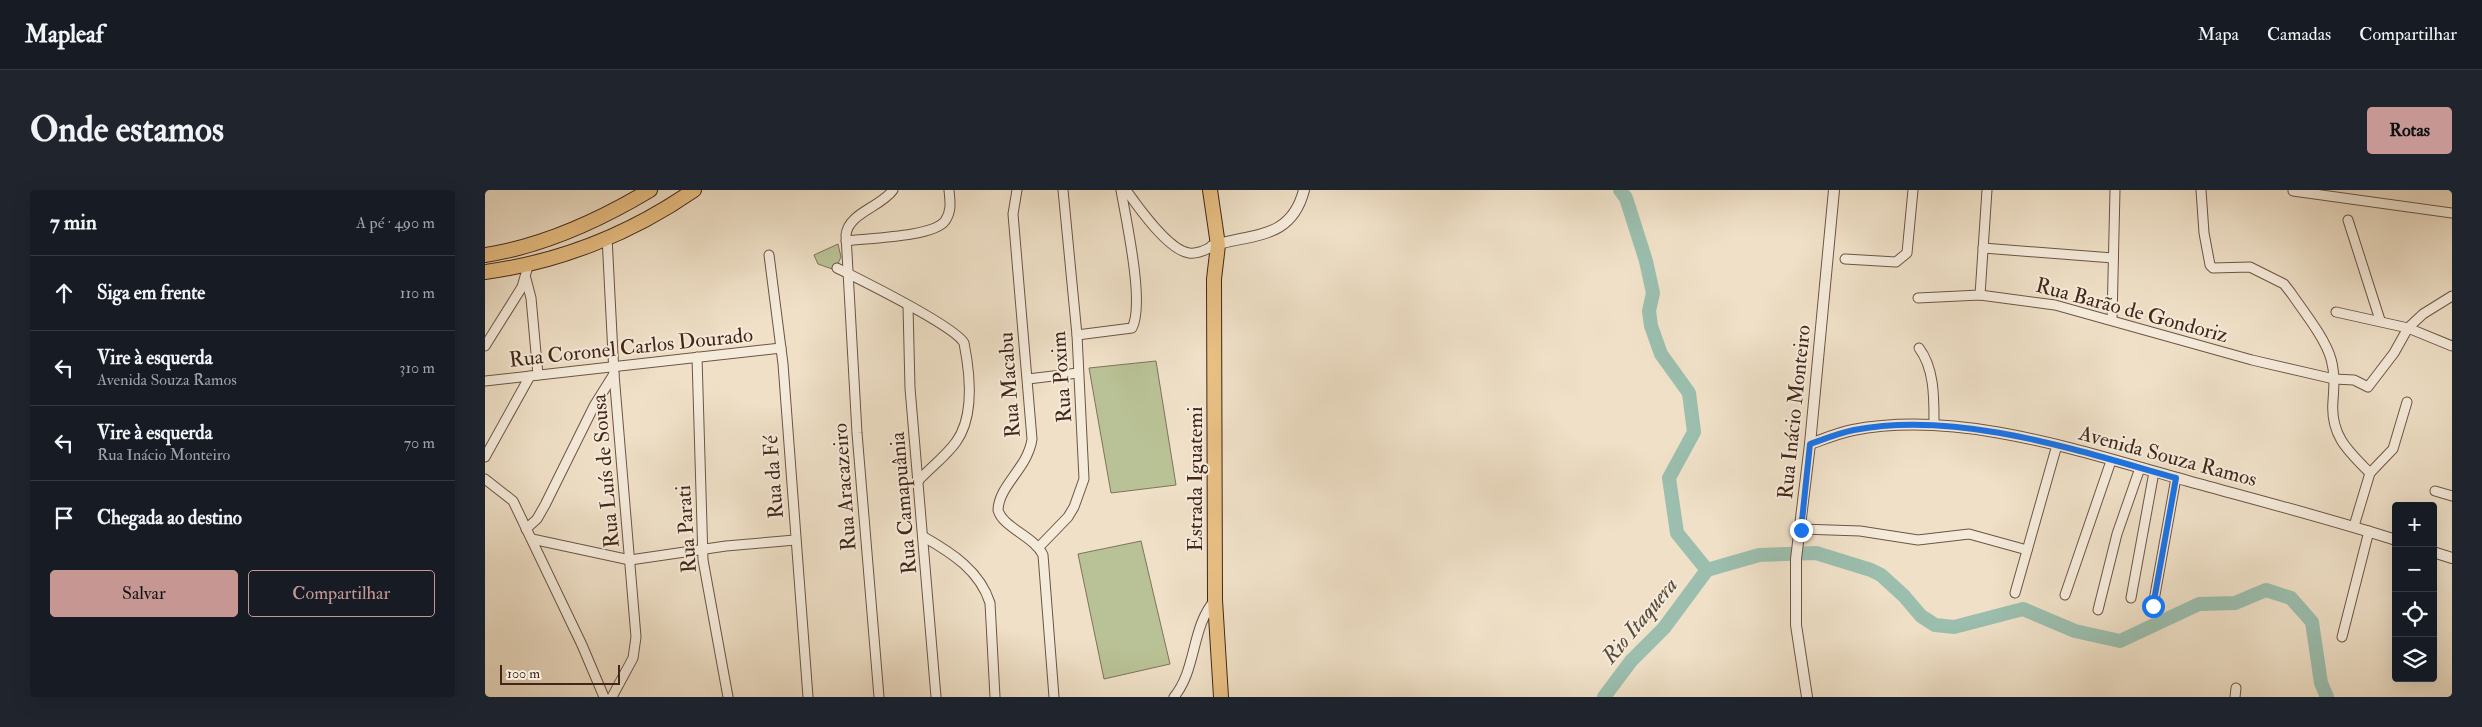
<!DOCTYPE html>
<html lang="pt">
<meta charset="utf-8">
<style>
:root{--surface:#171b24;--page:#20242c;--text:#f1f3f6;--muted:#9ea1a6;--line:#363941;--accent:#c59692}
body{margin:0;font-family:"IM FELL Double Pica",serif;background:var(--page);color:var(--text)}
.controls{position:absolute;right:15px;bottom:15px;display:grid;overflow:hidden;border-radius:5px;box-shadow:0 5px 20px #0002}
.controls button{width:45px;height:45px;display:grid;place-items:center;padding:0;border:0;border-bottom:1px solid var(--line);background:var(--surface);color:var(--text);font:25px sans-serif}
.scale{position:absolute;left:15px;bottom:12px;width:120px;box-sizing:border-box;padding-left:5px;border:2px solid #432619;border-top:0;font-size:14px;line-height:18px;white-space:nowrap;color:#432619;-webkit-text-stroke:4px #f5ebdb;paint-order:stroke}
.stop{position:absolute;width:15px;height:15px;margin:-11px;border:4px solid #1a73e8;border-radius:50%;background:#fff}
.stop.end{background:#1a73e8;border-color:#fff;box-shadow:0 1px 5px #0008}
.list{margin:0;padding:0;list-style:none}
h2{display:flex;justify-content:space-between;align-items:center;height:65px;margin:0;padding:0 20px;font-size:21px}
h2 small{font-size:16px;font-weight:400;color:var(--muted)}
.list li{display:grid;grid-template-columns:32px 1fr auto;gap:15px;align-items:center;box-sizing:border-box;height:75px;padding:0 20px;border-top:1px solid var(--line)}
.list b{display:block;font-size:19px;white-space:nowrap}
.list p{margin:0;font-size:16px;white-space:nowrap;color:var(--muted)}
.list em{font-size:16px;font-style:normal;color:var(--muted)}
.actions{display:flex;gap:10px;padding:15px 20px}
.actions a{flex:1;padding:11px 0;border:1px solid var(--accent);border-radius:5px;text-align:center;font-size:18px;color:var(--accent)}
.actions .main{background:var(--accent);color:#111}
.icon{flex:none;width:28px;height:28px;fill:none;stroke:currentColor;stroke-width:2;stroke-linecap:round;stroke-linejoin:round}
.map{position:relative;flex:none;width:1967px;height:507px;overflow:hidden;border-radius:5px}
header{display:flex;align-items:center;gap:30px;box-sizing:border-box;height:70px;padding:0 25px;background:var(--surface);border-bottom:1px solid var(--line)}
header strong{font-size:24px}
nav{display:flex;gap:28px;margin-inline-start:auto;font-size:18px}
.intro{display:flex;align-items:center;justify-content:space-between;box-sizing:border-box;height:120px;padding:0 30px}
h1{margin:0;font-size:35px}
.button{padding:12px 22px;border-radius:5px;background:var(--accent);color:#111;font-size:18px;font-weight:700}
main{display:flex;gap:30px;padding:0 30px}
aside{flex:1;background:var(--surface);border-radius:5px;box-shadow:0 5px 20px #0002}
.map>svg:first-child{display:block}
.green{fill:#b9c296;stroke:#7e7458}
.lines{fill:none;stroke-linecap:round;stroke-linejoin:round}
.river{stroke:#9bbeae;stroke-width:14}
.minor-casing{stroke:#6e5444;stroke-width:11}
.tertiary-casing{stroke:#6e5444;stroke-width:12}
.primary-casing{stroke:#432619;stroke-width:16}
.minor{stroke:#f5ebdb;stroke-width:9}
.tertiary{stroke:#f5ebdb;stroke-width:10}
.primary{stroke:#e8c084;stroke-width:14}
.route{stroke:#1a73e8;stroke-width:6}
.labels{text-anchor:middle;stroke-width:4;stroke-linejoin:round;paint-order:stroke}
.street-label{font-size:21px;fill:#432619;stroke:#f5ebdb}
.water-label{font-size:22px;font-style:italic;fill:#594c3e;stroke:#f5ebdb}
</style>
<header>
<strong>Mapleaf</strong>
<nav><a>Mapa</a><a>Camadas</a><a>Compartilhar</a></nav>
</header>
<div class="intro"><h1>Onde estamos</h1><a class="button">Rotas</a></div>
<main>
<aside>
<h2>7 min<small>A pé · 490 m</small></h2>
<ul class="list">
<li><svg class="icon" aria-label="ahead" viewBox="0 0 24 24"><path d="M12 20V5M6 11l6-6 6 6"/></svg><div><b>Siga em frente</b></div><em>110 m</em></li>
<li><svg class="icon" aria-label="left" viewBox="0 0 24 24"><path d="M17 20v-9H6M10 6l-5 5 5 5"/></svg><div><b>Vire à esquerda</b><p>Avenida Souza Ramos</p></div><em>310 m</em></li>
<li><svg class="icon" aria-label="left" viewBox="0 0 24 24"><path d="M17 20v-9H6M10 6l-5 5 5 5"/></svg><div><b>Vire à esquerda</b><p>Rua Inácio Monteiro</p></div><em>70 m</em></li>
<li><svg class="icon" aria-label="arrive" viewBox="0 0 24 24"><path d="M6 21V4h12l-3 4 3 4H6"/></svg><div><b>Chegada ao destino</b></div></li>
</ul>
<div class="actions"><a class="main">Salvar</a><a>Compartilhar</a></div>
</aside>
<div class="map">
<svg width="1967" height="507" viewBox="0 0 1967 507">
<rect width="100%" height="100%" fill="#efe0c7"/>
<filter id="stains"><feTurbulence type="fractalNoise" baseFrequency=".004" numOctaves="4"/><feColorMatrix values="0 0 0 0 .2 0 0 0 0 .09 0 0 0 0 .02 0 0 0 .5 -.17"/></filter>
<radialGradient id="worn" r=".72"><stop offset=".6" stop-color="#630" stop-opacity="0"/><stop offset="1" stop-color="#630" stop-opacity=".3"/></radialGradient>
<g class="green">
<path d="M 353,54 L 356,67 L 350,80 L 333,74 L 329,65 Z"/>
<path d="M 671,171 L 691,295 L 626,303 L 604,178 Z"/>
<path d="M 656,351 L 685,474 L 619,489 L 593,364 Z"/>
</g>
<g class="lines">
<g class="river">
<path d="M 1135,0 L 1141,8 L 1161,71 L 1168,103 L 1164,121 L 1166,136 L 1176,164 L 1204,203 L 1209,242 L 1184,288 L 1192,343 L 1222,380"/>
<path d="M 1222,380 L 1274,365 L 1331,363 L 1386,380 L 1396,385 L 1419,406 L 1436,426 L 1450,435 L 1469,437 L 1538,419 L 1590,441 L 1635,451 L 1714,414 L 1750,413 L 1781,400 L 1806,408 L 1827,432 L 1836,493 L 1842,507"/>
<path d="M 1119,507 L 1146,471 L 1179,438 L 1222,380"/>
</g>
<defs>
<g id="minor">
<path d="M 532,0 L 528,24 L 547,249 C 543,278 514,295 513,320 C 518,338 549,346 558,365 L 569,507"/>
<path d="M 641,0 C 653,17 683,60 704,63 C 712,64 719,61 726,57"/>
<path d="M 1716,0 L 1719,43 L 1725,75 L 1728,78 L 1765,77 L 1799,94 L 1806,103 C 1819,122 1840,148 1846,169 C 1850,183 1849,197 1848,211 C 1845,245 1863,261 1885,283"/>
<path d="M 1808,1 L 1967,23"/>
<path d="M 1863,30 L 1895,130"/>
<path d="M 122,47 L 129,184 L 151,447 L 148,468 L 127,507"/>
<path d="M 361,51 C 383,48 448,47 460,31 C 467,21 465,11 464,0"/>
<path d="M 1498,58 L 1628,68"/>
<path d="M 284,65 L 298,174 L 323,507"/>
<path d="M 1360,69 L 1411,72 L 1422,63 L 1428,0"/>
<path d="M 352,78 C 374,89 470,136 479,153 C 485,183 490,226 471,252 C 461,266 445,278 433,291"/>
<path d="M 41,89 L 46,108 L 53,185"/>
<path d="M 1495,105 L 1502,0"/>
<path d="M 1433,108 L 1495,105 L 1570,115 L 1767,170 L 1849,189 L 1869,190 L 1883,197 L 1909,163 L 1923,138 L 1938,124 L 1967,106"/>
<path d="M 423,116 L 425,198 L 451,507"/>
<path d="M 1851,122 L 1923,138 L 1967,156"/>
<path d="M 1627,130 L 1630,0"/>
<path d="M 592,145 L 647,138 C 660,114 641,30 636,0"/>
<path d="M 0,156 L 37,97 L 43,76"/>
<path d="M 1434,158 C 1450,179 1449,210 1449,235"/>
<path d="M 212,167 L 218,370 L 243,507"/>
<path d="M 543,189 L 593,183"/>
<path d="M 0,191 L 296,158"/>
<path d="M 0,267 L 45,186"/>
<path d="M 0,289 L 28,311 L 97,455 L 119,507"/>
<path d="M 1950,301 L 1967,306"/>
<path d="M 1869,336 L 1885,283 L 1908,259 L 1922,212"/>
<path d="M 41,339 L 52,329 L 60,315 L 109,216 L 129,184"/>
<path d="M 1316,339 L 1375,341 L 1433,350 L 1484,344 L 1542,360"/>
<path d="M 439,347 C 467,363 495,381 505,413 L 510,507"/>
<path d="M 47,349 L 145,370 L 241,356 L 310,350"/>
<path d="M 554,357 L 583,327 L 589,317 L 599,289 L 592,145 L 578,0"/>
<path d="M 1530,403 L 1572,255"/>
<path d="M 1580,405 L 1626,271"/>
<path d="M 1646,408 L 1669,282"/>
<path d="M 1668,416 L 1691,288"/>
<path d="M 1613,420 L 1632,344 L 1655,278"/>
<path d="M 1857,447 L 1884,341"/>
<path d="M 394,507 L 372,243 L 361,45 C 363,23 396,17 408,0"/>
<path d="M 689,507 C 712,479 706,437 730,410"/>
<path d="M 1750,507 L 1751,498"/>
</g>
<g id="tertiary">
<path d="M 727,56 C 766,43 806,51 819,0"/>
<path d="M 1325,254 C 1339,249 1353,243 1368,240 C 1476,219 1600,263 1703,291 C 1772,310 1842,328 1911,350"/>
<path d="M 1948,362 L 1967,368"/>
<path d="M 1322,507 L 1311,435 L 1311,369 L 1325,254 L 1349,0"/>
</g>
<g id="primary">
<path d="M 725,0 L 733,55 L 729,89 L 730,410 L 736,507"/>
<path d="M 0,65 C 59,56 115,30 165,0"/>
<path d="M 0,82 C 75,72 147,43 209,0"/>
</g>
</defs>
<use href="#minor" class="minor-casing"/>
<use href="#tertiary" class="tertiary-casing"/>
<use href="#primary" class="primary-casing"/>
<use href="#minor" class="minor"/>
<use href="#tertiary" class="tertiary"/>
<use href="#primary" class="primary"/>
</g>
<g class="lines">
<path class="route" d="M 1316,340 L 1325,254 C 1339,249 1354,243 1369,240 C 1472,220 1591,260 1691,288 L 1668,416"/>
</g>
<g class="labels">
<g class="street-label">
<text transform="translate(1647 120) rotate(15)" y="7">Rua Barão de Gondoriz</text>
<text transform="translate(146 157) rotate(-6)" y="7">Rua Coronel Carlos Dourado</text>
<text transform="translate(576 187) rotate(-94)" y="7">Rua Poxim</text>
<text transform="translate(524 195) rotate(-94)" y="7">Rua Macabu</text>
<text transform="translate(1309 222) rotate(-84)" y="7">Rua Inácio Monteiro</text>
<text transform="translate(1683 266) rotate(15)" y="7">Avenida Souza Ramos</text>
<text transform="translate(120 281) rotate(-95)" y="7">Rua Luís de Sousa</text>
<text transform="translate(288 287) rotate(-94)" y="7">Rua da Fé</text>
<text transform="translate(710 289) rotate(-90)" y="7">Estrada Iguatemi</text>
<text transform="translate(359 297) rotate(-94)" y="7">Rua Aracazeiro</text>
<text transform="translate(418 313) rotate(-95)" y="7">Rua Camapuânia</text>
<text transform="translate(201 339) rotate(-94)" y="7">Rua Parati</text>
</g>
<g class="water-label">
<text transform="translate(1154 430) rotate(-50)" y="8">Rio Itaquera</text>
</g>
</g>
<rect width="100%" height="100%" filter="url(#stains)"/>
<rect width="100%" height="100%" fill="url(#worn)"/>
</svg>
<div class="controls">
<button>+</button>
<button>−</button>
<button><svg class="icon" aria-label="locate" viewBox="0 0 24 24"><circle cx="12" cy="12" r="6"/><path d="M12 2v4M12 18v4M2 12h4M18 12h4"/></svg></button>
<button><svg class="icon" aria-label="layers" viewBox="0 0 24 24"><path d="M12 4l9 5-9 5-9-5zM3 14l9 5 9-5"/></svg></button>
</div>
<div class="scale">100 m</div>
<div class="stop" style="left:1668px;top:416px"></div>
<div class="stop end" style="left:1316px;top:340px"></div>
</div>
</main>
